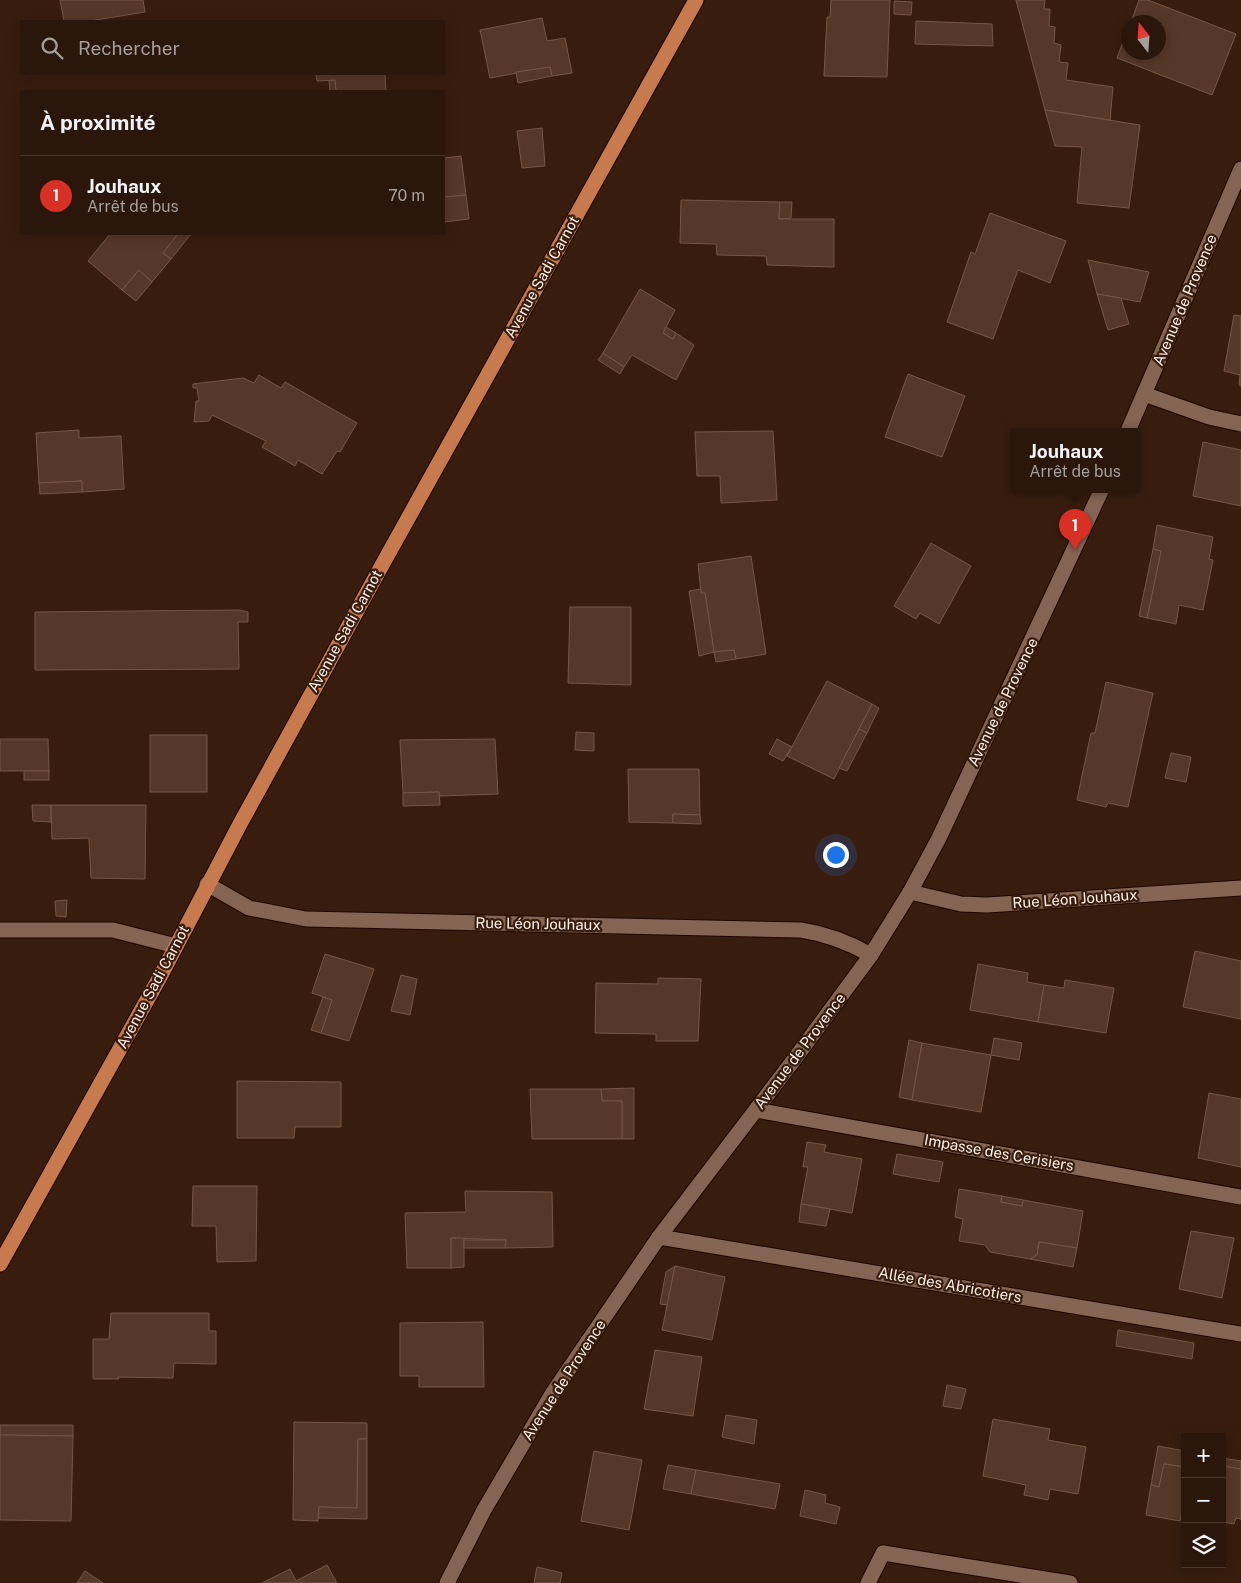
<!DOCTYPE html>
<html lang="fr">
<meta charset="utf-8">
<style>
:root{--surface:#2a160a;--page:#362318;--text:#f1f3f6;--muted:#a59f9c;--line:#46352b;--accent:#d93025}
body{margin:0;font-family:"Public Sans",sans-serif;background:var(--page);color:var(--text)}
.controls{position:absolute;right:15px;bottom:15px;display:grid;overflow:hidden;border-radius:0px;box-shadow:0 2px 12px #0003}
.controls button{width:45px;height:45px;display:grid;place-items:center;padding:0;border:0;border-bottom:1px solid var(--line);background:var(--surface);color:var(--text);font:25px sans-serif}
.compass{position:absolute;left:1121px;top:15px;width:45px;height:45px;border-radius:50%;background:var(--surface);box-shadow:0 2px 12px #0003;rotate:343deg}
.you{position:absolute;left:835px;top:854px;width:18px;height:18px;margin:-12px;border:4px solid #fff;border-radius:50%;background:#1a73e8;box-shadow:0 0 0 8px #1a73e833}
.badge{display:grid;place-items:center;width:32px;height:32px;border-radius:50%;background:var(--accent);color:#fff;font-size:16px;font-weight:700}
.pin{position:absolute;translate:-50% -41px;filter:drop-shadow(0 1px 2px #0008)}
.pin::after{content:'';position:absolute;top:26px;width:18px;height:15px;background:inherit;clip-path:polygon(0 0,100% 0,50% 100%)}
.popup{position:absolute;left:1010px;top:428px;width:130px;height:65px;box-sizing:border-box;display:grid;place-content:center;border-radius:0px;background:var(--surface);filter:drop-shadow(0 1px 4px #0005);font-size:16px;white-space:nowrap;color:var(--muted)}
.popup b{font-size:19px;color:var(--text)}
.popup::after{content:'';position:absolute;left:50%;top:100%;margin-left:-10px;border:10px solid transparent;border-top-color:var(--surface)}
.list{margin:0;padding:0;list-style:none}
h2{display:flex;justify-content:space-between;align-items:center;height:65px;margin:0;padding:0 20px;font-size:21px}
h2 small{font-size:16px;font-weight:400;color:var(--muted)}
.list li{display:grid;grid-template-columns:32px 1fr auto;gap:15px;align-items:center;box-sizing:border-box;height:80px;padding:0 20px;border-top:1px solid var(--line)}
.list b{display:block;font-size:19px;white-space:nowrap}
.list p{margin:0;font-size:16px;white-space:nowrap;color:var(--muted)}
.list em{font-size:16px;font-style:normal;color:var(--muted)}
.icon{flex:none;width:28px;height:28px;fill:none;stroke:currentColor;stroke-width:2;stroke-linecap:round;stroke-linejoin:round}
.map{position:relative;flex:none;width:1241px;height:1583px;overflow:hidden}
.search{position:absolute;background:var(--surface);box-shadow:0 2px 12px #0003;left:20px;top:20px;width:425px;height:55px;display:flex;align-items:center;gap:12px;box-sizing:border-box;padding:0 18px;border-radius:0px;color:var(--muted);font-size:19px}
.panel{position:absolute;background:var(--surface);box-shadow:0 2px 12px #0003;left:20px;top:90px;width:425px;height:145px;border-radius:0px}
.map>svg:first-child{display:block}
.building{fill:#553828;stroke:#765747}
.lines{fill:none;stroke-linecap:round;stroke-linejoin:round}
.lane-casing{stroke:#1e0600;stroke-width:17}
.street-casing{stroke:#1e0600;stroke-width:17}
.primary-casing{stroke:#1e0600;stroke-width:17}
.lane{stroke:#846453;stroke-width:15}
.street{stroke:#846453;stroke-width:15}
.primary{stroke:#c77a4e;stroke-width:15}
.labels{text-anchor:middle;stroke-width:4.5;stroke-linejoin:round;paint-order:stroke}
.street-label{font-size:15px;fill:#fdeee6;stroke:#381d0e}
</style>
<div class="map">
<svg width="1241" height="1583" viewBox="0 0 1241 1583">
<rect width="100%" height="100%" fill="#381d0e"/>
<g class="building">
<path d="M 60,0 L 143,0 L 145,12 L 90,21 L 64,21 Z"/>
<path d="M 831,0 L 890,0 L 887,77 L 824,76 L 827,17 L 830,17 Z"/>
<path d="M 1016,0 L 1045,0 L 1044,9 L 1050,9 L 1049,26 L 1055,27 L 1054,43 L 1061,45 L 1059,62 L 1068,63 L 1066,80 L 1113,87 L 1110,120 L 1045,110 Z"/>
<path d="M 1139,0 L 1148,0 L 1236,34 L 1212,95 L 1117,58 L 1128,28 L 1128,52 L 1158,52 L 1158,22 L 1131,22 Z"/>
<path d="M 894,1 L 912,2 L 911,15 L 894,14 Z"/>
<path d="M 542,18 L 547,41 L 565,38 L 572,73 L 552,76 L 550,67 L 490,78 L 480,30 Z"/>
<path d="M 916,21 L 992,24 L 993,46 L 915,44 Z"/>
<path d="M 550,67 L 552,76 L 518,83 L 516,72 Z"/>
<path d="M 316,74 L 385,74 L 386,91 L 336,91 L 335,80 L 317,81 Z"/>
<path d="M 335,80 L 336,91 L 330,91 L 329,81 Z"/>
<path d="M 1045,110 L 1140,125 L 1129,208 L 1077,203 L 1082,147 L 1055,146 Z"/>
<path d="M 542,128 L 545,166 L 522,168 L 517,131 Z"/>
<path d="M 461,156 L 466,195 L 444,197 L 444,158 Z"/>
<path d="M 466,195 L 469,219 L 444,222 L 444,197 Z"/>
<path d="M 681,200 L 780,202 L 779,219 L 834,219 L 834,267 L 767,265 L 766,256 L 717,255 L 716,244 L 680,243 Z"/>
<path d="M 780,202 L 792,202 L 791,218 L 779,219 Z"/>
<path d="M 990,213 L 1066,241 L 1050,283 L 1018,270 L 993,339 L 947,322 L 971,252 L 975,254 Z"/>
<path d="M 110,234 L 181,234 L 163,253 L 171,259 L 152,282 L 139,270 L 122,290 L 88,261 Z"/>
<path d="M 178,234 L 191,234 L 171,259 L 163,253 Z"/>
<path d="M 1088,260 L 1149,272 L 1140,302 L 1097,294 Z"/>
<path d="M 139,270 L 152,282 L 136,301 L 122,290 Z"/>
<path d="M 640,289 L 675,310 L 663,333 L 673,339 L 676,333 L 694,345 L 676,380 L 632,355 L 624,367 L 603,353 Z"/>
<path d="M 1097,294 L 1121,298 L 1129,324 L 1108,330 Z"/>
<path d="M 1234,315 L 1241,316 L 1241,386 L 1239,385 L 1240,375 L 1224,371 Z"/>
<path d="M 666,327 L 676,333 L 673,339 L 663,333 Z"/>
<path d="M 603,353 L 624,367 L 620,374 L 598,360 Z"/>
<path d="M 908,374 L 965,396 L 942,457 L 885,437 Z"/>
<path d="M 259,375 L 281,388 L 285,382 L 357,423 L 340,452 L 337,451 L 322,474 L 298,460 L 295,466 L 262,447 L 266,441 L 212,415 L 209,421 L 194,422 L 196,401 L 199,401 L 197,388 L 193,388 L 193,384 L 243,378 L 254,383 Z"/>
<path d="M 79,430 L 79,438 L 121,436 L 124,489 L 82,492 L 82,481 L 39,483 L 36,433 Z"/>
<path d="M 773,431 L 777,500 L 721,503 L 720,476 L 697,476 L 695,432 Z"/>
<path d="M 1203,442 L 1241,450 L 1241,506 L 1193,496 Z"/>
<path d="M 82,481 L 82,492 L 40,494 L 39,483 Z"/>
<path d="M 1157,525 L 1213,537 L 1209,559 L 1213,560 L 1203,610 L 1179,605 L 1176,624 L 1147,618 L 1161,551 L 1153,549 Z"/>
<path d="M 931,543 L 971,566 L 939,624 L 920,613 L 916,619 L 894,606 Z"/>
<path d="M 1153,549 L 1161,551 L 1147,618 L 1139,616 Z"/>
<path d="M 751,556 L 766,654 L 736,659 L 734,650 L 714,652 L 705,593 L 701,593 L 698,564 Z"/>
<path d="M 701,589 L 701,593 L 705,593 L 714,652 L 699,656 L 689,591 Z"/>
<path d="M 570,607 L 631,607 L 631,685 L 568,683 Z"/>
<path d="M 239,610 L 248,612 L 248,622 L 238,622 L 239,669 L 35,670 L 35,612 Z"/>
<path d="M 734,650 L 736,659 L 716,662 L 714,652 Z"/>
<path d="M 827,681 L 872,704 L 834,779 L 787,756 Z"/>
<path d="M 1106,682 L 1153,693 L 1128,807 L 1108,803 L 1106,807 L 1077,800 L 1091,733 L 1095,733 Z"/>
<path d="M 872,704 L 879,708 L 867,733 L 859,729 Z"/>
<path d="M 859,729 L 867,733 L 847,771 L 839,768 Z"/>
<path d="M 576,732 L 594,733 L 594,751 L 575,750 Z"/>
<rect x="150" y="735" width="57" height="57"/>
<path d="M 0,739 L 48,739 L 49,771 L 0,771 Z"/>
<path d="M 495,739 L 498,794 L 440,796 L 439,792 L 403,793 L 400,740 Z"/>
<path d="M 777,739 L 792,747 L 783,761 L 769,754 Z"/>
<path d="M 1171,753 L 1191,757 L 1186,782 L 1165,778 Z"/>
<path d="M 628,769 L 699,769 L 700,815 L 673,814 L 673,823 L 629,822 Z"/>
<rect x="24" y="771" width="25" height="9"/>
<path d="M 439,792 L 440,805 L 403,806 L 403,793 Z"/>
<path d="M 32,805 L 51,805 L 51,822 L 33,821 Z"/>
<path d="M 51,805 L 146,805 L 145,879 L 91,878 L 89,838 L 52,839 Z"/>
<path d="M 673,814 L 700,815 L 701,824 L 673,823 Z"/>
<path d="M 67,900 L 66,917 L 56,916 L 55,901 Z"/>
<path d="M 1195,951 L 1241,961 L 1241,1019 L 1183,1007 Z"/>
<path d="M 325,954 L 374,969 L 349,1041 L 321,1033 L 332,1000 L 312,993 Z"/>
<path d="M 978,964 L 1028,973 L 1027,982 L 1044,985 L 1038,1022 L 970,1010 Z"/>
<path d="M 401,975 L 417,979 L 410,1015 L 391,1011 Z"/>
<path d="M 658,978 L 701,979 L 698,1041 L 656,1041 L 656,1034 L 595,1033 L 596,983 L 658,984 Z"/>
<path d="M 1065,980 L 1114,988 L 1106,1033 L 1038,1022 L 1044,985 L 1064,988 Z"/>
<path d="M 323,997 L 332,1000 L 321,1033 L 311,1030 Z"/>
<path d="M 994,1038 L 1022,1043 L 1019,1060 L 991,1055 Z"/>
<path d="M 909,1040 L 922,1043 L 912,1100 L 899,1097 Z"/>
<path d="M 922,1043 L 991,1055 L 981,1112 L 912,1100 Z"/>
<path d="M 237,1081 L 341,1082 L 341,1127 L 295,1127 L 294,1138 L 237,1138 Z"/>
<path d="M 634,1088 L 634,1139 L 622,1139 L 622,1101 L 602,1101 L 601,1089 Z"/>
<path d="M 530,1089 L 601,1089 L 602,1101 L 622,1101 L 622,1139 L 532,1139 Z"/>
<path d="M 1209,1093 L 1241,1099 L 1241,1167 L 1198,1158 Z"/>
<path d="M 807,1142 L 826,1145 L 824,1152 L 862,1159 L 852,1213 L 801,1204 L 808,1167 L 803,1167 Z"/>
<path d="M 897,1154 L 943,1162 L 939,1182 L 893,1174 Z"/>
<path d="M 193,1186 L 257,1186 L 256,1261 L 217,1262 L 216,1226 L 192,1226 Z"/>
<path d="M 959,1189 L 1002,1196 L 1001,1202 L 1022,1206 L 1023,1200 L 1083,1211 L 1077,1248 L 1039,1242 L 1037,1255 L 1030,1259 L 990,1252 L 985,1245 L 959,1241 L 963,1219 L 955,1217 Z"/>
<path d="M 465,1191 L 552,1192 L 553,1247 L 505,1248 L 506,1240 L 451,1238 L 451,1268 L 407,1268 L 405,1213 L 466,1212 Z"/>
<path d="M 1002,1196 L 1023,1200 L 1022,1206 L 1001,1202 Z"/>
<path d="M 801,1204 L 830,1209 L 826,1226 L 799,1222 Z"/>
<path d="M 1191,1231 L 1234,1238 L 1222,1298 L 1179,1289 Z"/>
<path d="M 451,1238 L 464,1238 L 464,1267 L 451,1268 Z"/>
<path d="M 464,1240 L 506,1240 L 505,1248 L 464,1248 Z"/>
<path d="M 1039,1242 L 1077,1248 L 1073,1267 L 1030,1259 L 1037,1255 Z"/>
<path d="M 675,1266 L 668,1305 L 660,1304 L 666,1272 Z"/>
<path d="M 675,1266 L 725,1277 L 712,1340 L 662,1330 Z"/>
<path d="M 111,1313 L 209,1313 L 209,1331 L 216,1331 L 216,1364 L 174,1363 L 173,1378 L 118,1377 L 119,1379 L 93,1379 L 93,1339 L 109,1339 Z"/>
<path d="M 483,1322 L 484,1387 L 419,1387 L 419,1376 L 400,1376 L 400,1323 Z"/>
<path d="M 1118,1330 L 1194,1343 L 1192,1359 L 1116,1346 Z"/>
<path d="M 655,1350 L 702,1357 L 693,1416 L 644,1409 Z"/>
<path d="M 947,1385 L 966,1389 L 961,1409 L 943,1406 Z"/>
<path d="M 726,1415 L 757,1420 L 754,1444 L 722,1437 Z"/>
<path d="M 993,1419 L 1050,1429 L 1048,1440 L 1086,1447 L 1078,1494 L 1050,1489 L 1048,1500 L 1024,1495 L 1026,1485 L 983,1476 Z"/>
<path d="M 294,1422 L 367,1423 L 367,1439 L 358,1439 L 357,1508 L 319,1507 L 318,1521 L 293,1520 Z"/>
<path d="M 0,1425 L 73,1425 L 73,1436 L 0,1435 Z"/>
<path d="M 0,1435 L 73,1436 L 71,1521 L 0,1520 Z"/>
<path d="M 358,1439 L 367,1439 L 367,1519 L 318,1518 L 319,1507 L 357,1508 Z"/>
<path d="M 1158,1446 L 1185,1451 L 1185,1467 L 1164,1464 L 1159,1487 L 1151,1485 Z"/>
<path d="M 594,1451 L 642,1460 L 629,1530 L 581,1521 Z"/>
<path d="M 1222,1458 L 1241,1461 L 1241,1469 L 1222,1466 Z"/>
<path d="M 1164,1464 L 1185,1467 L 1185,1509 L 1182,1509 L 1180,1521 L 1146,1515 L 1151,1485 L 1159,1487 Z"/>
<path d="M 668,1465 L 696,1470 L 691,1494 L 663,1489 Z"/>
<path d="M 1222,1466 L 1241,1469 L 1241,1519 L 1236,1518 L 1234,1524 L 1222,1522 Z"/>
<path d="M 696,1470 L 780,1484 L 775,1509 L 691,1494 Z"/>
<path d="M 805,1490 L 826,1495 L 825,1503 L 840,1507 L 836,1524 L 800,1516 Z"/>
<path d="M 327,1565 L 337,1583 L 262,1583 L 290,1569 L 296,1581 Z"/>
<path d="M 537,1567 L 562,1573 L 560,1583 L 534,1583 Z"/>
<path d="M 85,1571 L 103,1583 L 77,1583 Z"/>
</g>
<g class="lines">
<defs>
<g id="lane">
<path d="M 756,1110 L 1241,1197"/>
<path d="M 659,1237 L 1241,1334"/>
</g>
<g id="street">
<path d="M 1144,394 L 1209,417 L 1241,424"/>
<path d="M 1128,431 L 1241,169"/>
<path d="M 207,884 L 249,908 L 306,919 L 801,930 C 827,934 848,942 871,955"/>
<path d="M 910,892 L 961,904 L 987,905 L 1241,888"/>
<path d="M 0,930 L 113,930 L 176,946"/>
<path d="M 447,1583 L 484,1510 L 552,1394 L 659,1237 L 793,1061 L 871,955 L 910,892 L 939,838 L 1102,489"/>
<path d="M 868,1583 L 883,1553 L 1070,1583"/>
</g>
<path id="primary" d="M 0,1264 L 161,975 L 240,824 L 381,567 L 696,0"/>
</defs>
<use href="#lane" class="lane-casing"/>
<use href="#street" class="street-casing"/>
<use href="#primary" class="primary-casing"/>
<use href="#lane" class="lane"/>
<use href="#street" class="street"/>
<use href="#primary" class="primary"/>
</g>
<g class="labels">
<g class="street-label">
<text transform="translate(542 277) rotate(-61)" y="5">Avenue Sadi Carnot</text>
<text transform="translate(1185 300) rotate(-67)" y="5">Avenue de Provence</text>
<text transform="translate(345 631) rotate(-61)" y="5">Avenue Sadi Carnot</text>
<text transform="translate(1003 702) rotate(-64)" y="5">Avenue de Provence</text>
<text transform="translate(1075 899) rotate(-4)" y="5">Rue Léon Jouhaux</text>
<text transform="translate(538 924) rotate(1)" y="5">Rue Léon Jouhaux</text>
<text transform="translate(153 987) rotate(-62)" y="5">Avenue Sadi Carnot</text>
<text transform="translate(800 1051) rotate(-53)" y="5">Avenue de Provence</text>
<text transform="translate(999 1153) rotate(10)" y="5">Impasse des Cerisiers</text>
<text transform="translate(950 1285) rotate(10)" y="5">Allée des Abricotiers</text>
<text transform="translate(564 1380) rotate(-57)" y="5">Avenue de Provence</text>
</g>
</g>
</svg>
<div class="controls">
<button>+</button>
<button>−</button>
<button><svg class="icon" aria-label="layers" viewBox="0 0 24 24"><path d="M12 4l9 5-9 5-9-5zM3 14l9 5 9-5"/></svg></button>
</div>
<svg class="compass" viewBox="-18 -18 36 36"><path d="M0-13l5 13h-10z" fill="#e53935"/><path d="M0 13l5-13h-10z" fill="#a59f9c"/></svg>
<div class="you"></div>
<div class="pin badge" style="left:1075px;top:550px">1</div>
<div class="popup"><b>Jouhaux</b>Arrêt de bus</div>
<div class="search"><svg class="icon" aria-label="search" viewBox="0 0 24 24"><circle cx="10" cy="10" r="6"/><path d="M15 15l6 6"/></svg>Rechercher</div>
<section class="panel">
<h2>À proximité<small></small></h2>
<ul class="list">
<li><span class="badge">1</span><div><b>Jouhaux</b><p>Arrêt de bus</p></div><em>70 m</em></li>
</ul>
</section>
</div>
